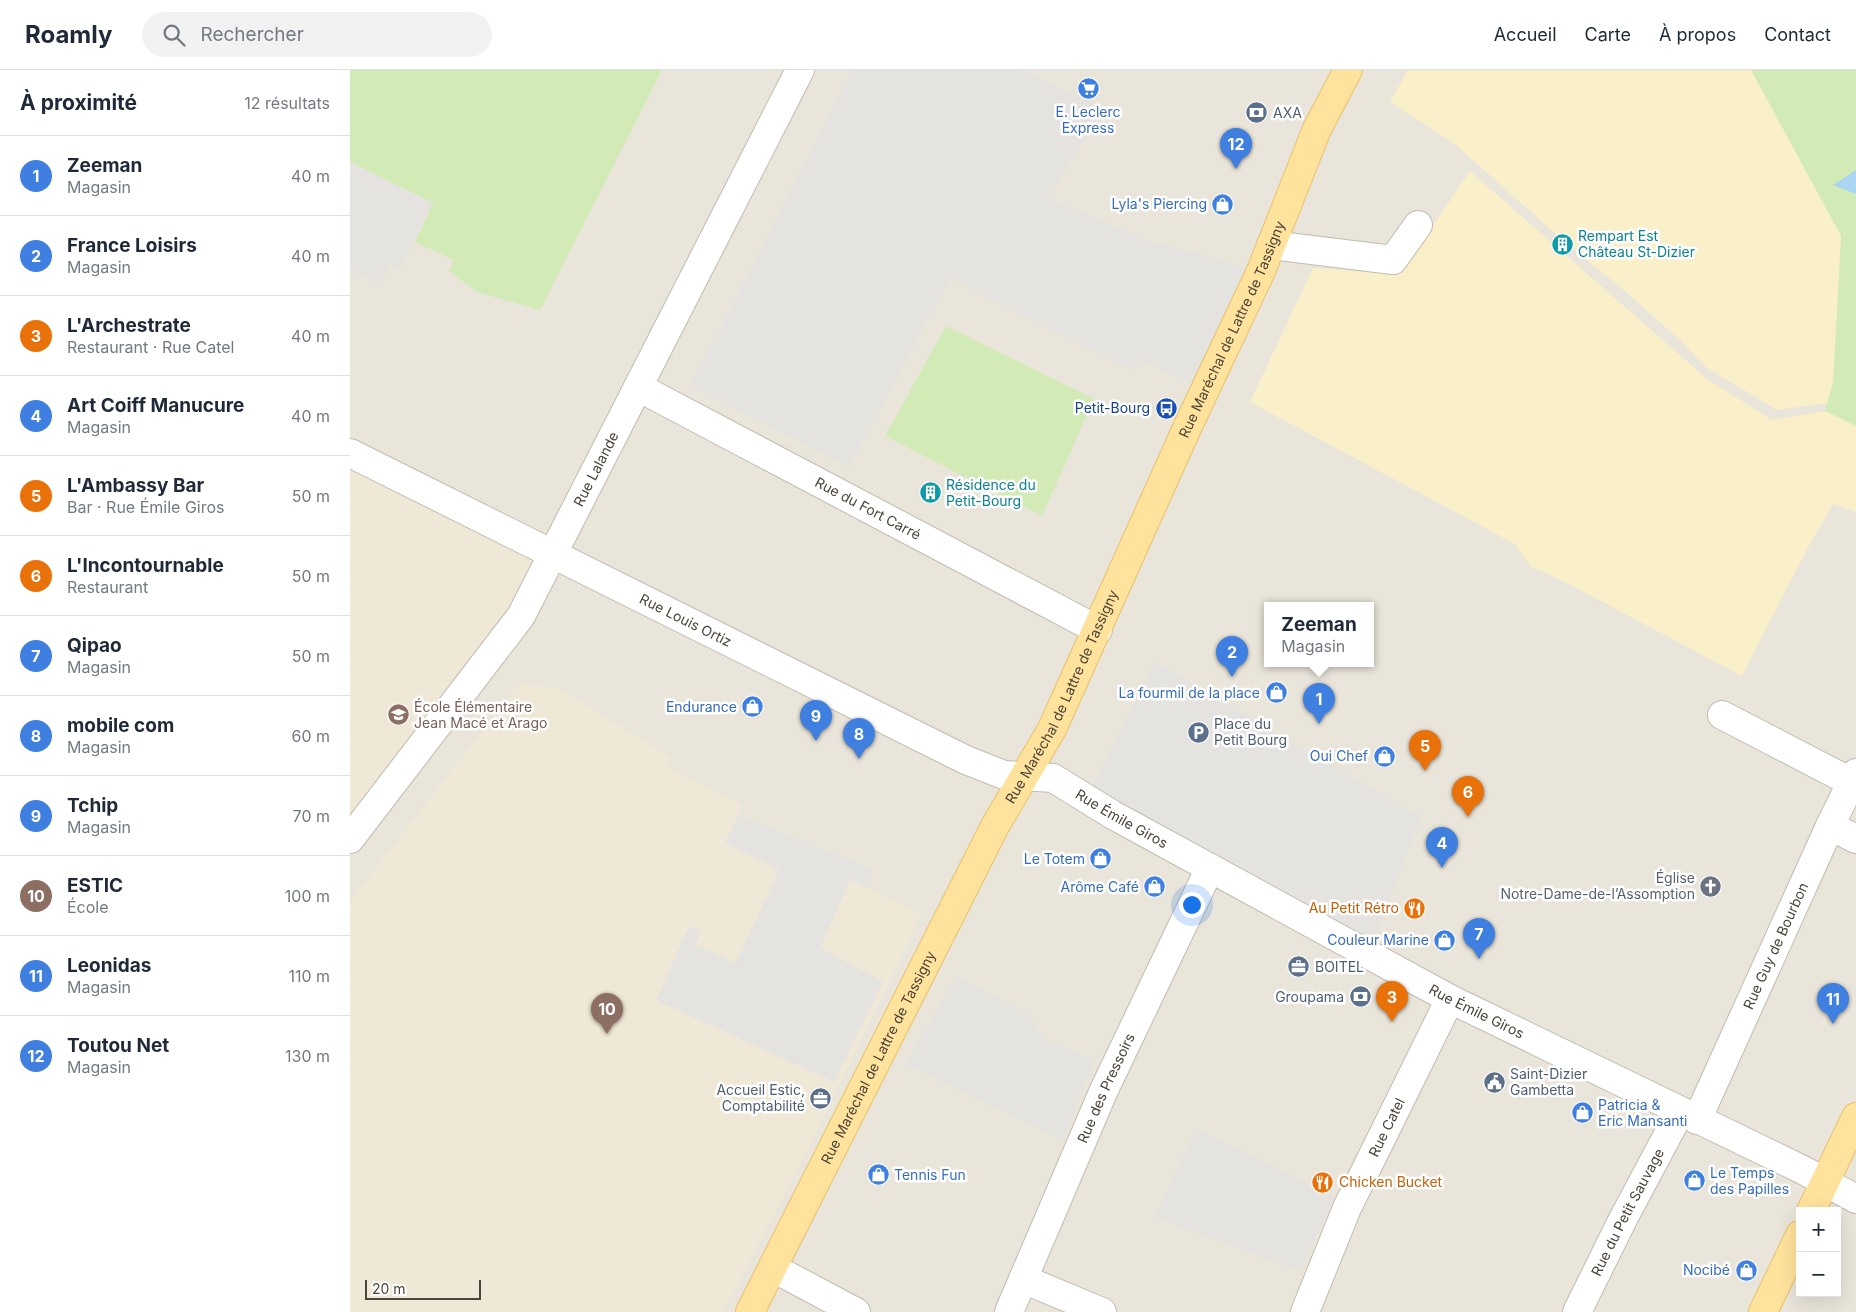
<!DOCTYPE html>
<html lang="fr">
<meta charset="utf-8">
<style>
:root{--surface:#fff;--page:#f2f2f3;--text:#1f2937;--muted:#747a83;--line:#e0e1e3;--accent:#2563eb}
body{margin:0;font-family:Inter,sans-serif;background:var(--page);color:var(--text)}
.controls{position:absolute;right:15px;bottom:15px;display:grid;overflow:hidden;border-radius:0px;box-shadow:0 5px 20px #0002}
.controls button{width:45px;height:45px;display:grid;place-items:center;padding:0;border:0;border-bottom:1px solid var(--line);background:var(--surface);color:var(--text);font:25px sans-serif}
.scale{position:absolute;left:15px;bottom:12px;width:116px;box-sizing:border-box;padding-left:5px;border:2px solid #4b4439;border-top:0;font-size:14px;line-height:18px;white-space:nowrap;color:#4b4439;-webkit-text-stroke:4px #fff;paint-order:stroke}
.you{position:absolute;left:841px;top:834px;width:18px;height:18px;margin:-12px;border:4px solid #fff;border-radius:50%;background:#1a73e8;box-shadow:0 0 0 8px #1a73e833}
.badge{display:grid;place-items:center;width:32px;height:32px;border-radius:50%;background:var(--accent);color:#fff;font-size:16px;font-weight:700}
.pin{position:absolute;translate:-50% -41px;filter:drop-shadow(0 1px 2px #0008)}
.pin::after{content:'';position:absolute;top:26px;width:18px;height:15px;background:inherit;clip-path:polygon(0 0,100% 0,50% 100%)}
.popup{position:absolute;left:914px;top:532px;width:110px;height:65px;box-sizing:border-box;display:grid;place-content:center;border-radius:0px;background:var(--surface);filter:drop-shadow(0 1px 4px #0005);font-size:16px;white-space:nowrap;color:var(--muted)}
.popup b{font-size:19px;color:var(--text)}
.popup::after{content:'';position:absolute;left:50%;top:100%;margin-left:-10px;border:10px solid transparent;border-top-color:var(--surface)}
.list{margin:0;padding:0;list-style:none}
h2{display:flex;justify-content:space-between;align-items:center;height:65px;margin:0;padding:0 20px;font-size:21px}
h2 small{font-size:16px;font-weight:400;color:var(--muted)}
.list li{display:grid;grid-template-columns:32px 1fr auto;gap:15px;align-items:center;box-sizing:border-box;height:80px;padding:0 20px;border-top:1px solid var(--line)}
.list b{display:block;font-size:19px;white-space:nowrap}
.list p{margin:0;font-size:16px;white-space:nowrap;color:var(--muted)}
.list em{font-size:16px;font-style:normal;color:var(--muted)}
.icon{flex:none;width:28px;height:28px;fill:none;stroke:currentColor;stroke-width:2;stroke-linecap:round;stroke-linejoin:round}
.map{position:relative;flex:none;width:1506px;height:1242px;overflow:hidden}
header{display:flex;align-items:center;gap:30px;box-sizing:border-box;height:70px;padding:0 25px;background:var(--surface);border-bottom:1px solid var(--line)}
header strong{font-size:24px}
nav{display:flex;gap:28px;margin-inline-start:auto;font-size:18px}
.search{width:350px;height:45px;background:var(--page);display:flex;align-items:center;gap:12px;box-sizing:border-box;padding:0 18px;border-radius:28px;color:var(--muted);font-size:19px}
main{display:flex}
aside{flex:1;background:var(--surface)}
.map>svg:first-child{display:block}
.residential{fill:#eae5da;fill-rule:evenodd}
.education{fill:#efe8d6}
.green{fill:#d2eab5}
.sand{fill:#f9efc9}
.parking{fill:#e5e3e0}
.water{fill:#a9d4f2}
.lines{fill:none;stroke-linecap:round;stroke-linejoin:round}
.minor-casing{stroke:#c2bbae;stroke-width:30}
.major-casing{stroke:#e6c16a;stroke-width:30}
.minor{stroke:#fff;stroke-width:28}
.major{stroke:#ffe39c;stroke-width:28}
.labels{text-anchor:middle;stroke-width:5;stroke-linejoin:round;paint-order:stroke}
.shop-label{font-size:14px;fill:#366cbe;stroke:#fff;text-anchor:end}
.service-label{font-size:14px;fill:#4e5e75;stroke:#fff;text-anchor:start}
.culture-label{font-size:14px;fill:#0d838f;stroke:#fff;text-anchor:start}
.street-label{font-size:14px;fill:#4b4439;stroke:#fff}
.transit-label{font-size:14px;fill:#164399;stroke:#fff;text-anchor:end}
.education-label{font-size:14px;fill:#785e54;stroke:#fff;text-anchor:start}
.worship-label{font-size:14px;fill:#5b616d;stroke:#fff;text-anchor:end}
.food-label{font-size:14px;fill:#c56008;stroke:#fff;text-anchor:end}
</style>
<header>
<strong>Roamly</strong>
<div class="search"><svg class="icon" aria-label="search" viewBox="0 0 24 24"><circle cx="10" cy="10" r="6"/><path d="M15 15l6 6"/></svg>Rechercher</div>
<nav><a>Accueil</a><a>Carte</a><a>À propos</a><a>Contact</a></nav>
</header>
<main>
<aside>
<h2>À proximité<small>12 résultats</small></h2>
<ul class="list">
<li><span class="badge" style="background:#3f7fe0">1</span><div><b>Zeeman</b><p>Magasin</p></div><em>40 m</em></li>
<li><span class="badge" style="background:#3f7fe0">2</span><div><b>France Loisirs</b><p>Magasin</p></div><em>40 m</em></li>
<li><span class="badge" style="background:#e8710a">3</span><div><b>L'Archestrate</b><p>Restaurant · Rue Catel</p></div><em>40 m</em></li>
<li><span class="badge" style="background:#3f7fe0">4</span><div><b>Art Coiff Manucure</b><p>Magasin</p></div><em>40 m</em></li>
<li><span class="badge" style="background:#e8710a">5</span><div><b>L'Ambassy Bar</b><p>Bar · Rue Émile Giros</p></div><em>50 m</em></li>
<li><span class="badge" style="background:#e8710a">6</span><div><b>L'Incontournable</b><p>Restaurant</p></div><em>50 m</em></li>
<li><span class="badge" style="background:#3f7fe0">7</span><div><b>Qipao</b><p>Magasin</p></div><em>50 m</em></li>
<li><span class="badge" style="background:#3f7fe0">8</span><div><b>mobile com</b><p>Magasin</p></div><em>60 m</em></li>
<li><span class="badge" style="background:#3f7fe0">9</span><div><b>Tchip</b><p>Magasin</p></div><em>70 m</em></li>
<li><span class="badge" style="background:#8d6e63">10</span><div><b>ESTIC</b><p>École</p></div><em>100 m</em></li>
<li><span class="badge" style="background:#3f7fe0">11</span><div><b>Leonidas</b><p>Magasin</p></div><em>110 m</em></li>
<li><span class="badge" style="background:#3f7fe0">12</span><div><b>Toutou Net</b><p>Magasin</p></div><em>130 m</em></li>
</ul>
</aside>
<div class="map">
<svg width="1506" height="1242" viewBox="0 0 1506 1242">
<rect width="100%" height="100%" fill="#f6f3ec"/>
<path class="residential" d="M 0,0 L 1506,0 L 1506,1242 L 0,1242 ZM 918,535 L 1020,535 L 1020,593 L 918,593 ZM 1450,1141 L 1487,1141 L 1487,1223 L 1450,1223 Z"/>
<g class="education">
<path d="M 0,383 L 202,483 L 0,769 Z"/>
<path d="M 169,614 L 208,618 L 320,687 L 316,696 L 392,736 L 388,745 L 523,800 L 516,817 L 572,844 L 462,1071 L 373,1242 L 0,1242 L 0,832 Z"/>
</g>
<g class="green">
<path d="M 0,0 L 312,0 L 190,240 L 127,222 L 99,201 L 104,190 L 65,172 L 83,133 L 0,92 Z"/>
<path d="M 1401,0 L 1506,0 L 1506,357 L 1475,341 L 1483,312 L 1491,166 Z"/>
<path d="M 596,256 L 744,329 L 692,446 L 535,366 Z"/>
</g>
<g class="sand">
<path d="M 1058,0 L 1401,0 L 1491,166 L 1483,312 L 1477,333 L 1427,340 L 1357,298 L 1332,272 L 1275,221 L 1209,167 L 1106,75 L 1040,32 Z"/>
<path d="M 1120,101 L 1357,309 L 1422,350 L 1475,341 L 1506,356 L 1506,442 L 1483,434 L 1455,483 L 1392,606 L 1213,511 L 1181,497 L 1165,474 L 900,332 L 963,198 L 1050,204 Z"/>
</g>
<g class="parking">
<path d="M 503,0 L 669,0 L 754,38 L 698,128 L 792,169 L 911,201 L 855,321 L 790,289 L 784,300 L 600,208 L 499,397 L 341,315 Z"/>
<path d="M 0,92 L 83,134 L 51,198 L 40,194 L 30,214 L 0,200 Z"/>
<path d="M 805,592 L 1071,747 L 1024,869 L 860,798 L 735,731 Z"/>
<path d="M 388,745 L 523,800 L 515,817 L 500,810 L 470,878 L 533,911 L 484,1012 L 306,930 L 339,856 L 351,861 L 345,875 L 386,893 L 429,800 L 375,773 Z"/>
<path d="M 606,907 L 675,942 L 696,970 L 744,991 L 713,1070 L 556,994 Z"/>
<path d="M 846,1059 L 985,1127 L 950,1201 L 805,1147 Z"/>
</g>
<path class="water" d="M 1506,100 L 1506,124 L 1483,115 Z"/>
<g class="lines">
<defs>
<g id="minor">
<path d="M 921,175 L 1043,190 L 1068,155"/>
<path id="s1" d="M 288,317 L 748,560"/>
<path id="s2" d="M 0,383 L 616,690 L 654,705 L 703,708 L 763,745 L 1100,929 L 1453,1100 L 1506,1129"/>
<path d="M 1372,645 L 1501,712"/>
<path d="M 1480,756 L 1506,769"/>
<path id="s3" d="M 0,769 L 171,546 L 450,0"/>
<path id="s4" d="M 1347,1050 L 1480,756 L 1506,703"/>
<path d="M 423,1198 L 506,1242"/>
<path d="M 673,1209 L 752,1242"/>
<path id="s5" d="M 659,1242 L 754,1020 L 860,798"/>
<path id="s6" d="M 955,1242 L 997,1138 L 1100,929"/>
<path id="s7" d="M 1227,1242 L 1273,1149 L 1330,1042"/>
</g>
<g id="major">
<path d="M 1461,1141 L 1506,1047"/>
<path id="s8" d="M 400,1242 L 645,756 L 702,659 L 837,358 L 911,201 L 967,59 L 998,0"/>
<path d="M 1413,1242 L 1450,1165"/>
</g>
</defs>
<use href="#minor" class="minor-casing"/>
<use href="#major" class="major-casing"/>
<use href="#minor" class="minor"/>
<use href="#major" class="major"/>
</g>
<defs>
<symbol id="supermarket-disc" viewBox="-11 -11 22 22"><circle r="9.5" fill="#3f7fe0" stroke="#fff"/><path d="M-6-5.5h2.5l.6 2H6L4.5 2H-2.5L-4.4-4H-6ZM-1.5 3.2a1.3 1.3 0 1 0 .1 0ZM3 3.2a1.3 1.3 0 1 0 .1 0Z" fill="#fff"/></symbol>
<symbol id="bank-disc" viewBox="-11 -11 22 22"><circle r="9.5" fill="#5c6f8a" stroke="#fff"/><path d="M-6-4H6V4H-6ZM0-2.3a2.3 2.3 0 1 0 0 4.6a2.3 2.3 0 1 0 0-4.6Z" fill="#fff"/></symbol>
<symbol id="shop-disc" viewBox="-11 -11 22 22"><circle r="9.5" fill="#3f7fe0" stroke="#fff"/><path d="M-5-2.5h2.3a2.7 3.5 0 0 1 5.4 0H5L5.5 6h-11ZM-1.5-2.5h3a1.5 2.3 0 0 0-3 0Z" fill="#fff"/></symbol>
<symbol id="building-disc" viewBox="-11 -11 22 22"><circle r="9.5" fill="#0f9aa8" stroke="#fff"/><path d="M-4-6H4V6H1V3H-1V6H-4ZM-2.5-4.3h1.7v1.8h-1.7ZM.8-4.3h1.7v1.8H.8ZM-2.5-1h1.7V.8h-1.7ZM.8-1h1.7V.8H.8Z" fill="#fff"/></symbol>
<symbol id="bus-disc" viewBox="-11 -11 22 22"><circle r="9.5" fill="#1a4fb4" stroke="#fff"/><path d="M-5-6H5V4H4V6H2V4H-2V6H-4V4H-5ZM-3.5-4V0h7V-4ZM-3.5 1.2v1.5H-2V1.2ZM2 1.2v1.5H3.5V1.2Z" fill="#fff"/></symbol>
<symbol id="school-disc" viewBox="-11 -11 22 22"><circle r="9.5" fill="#8d6e63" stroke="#fff"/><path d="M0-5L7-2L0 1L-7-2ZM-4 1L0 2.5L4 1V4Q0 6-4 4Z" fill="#fff"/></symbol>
<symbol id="parking-disc" viewBox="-11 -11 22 22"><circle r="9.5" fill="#5c6f8a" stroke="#fff"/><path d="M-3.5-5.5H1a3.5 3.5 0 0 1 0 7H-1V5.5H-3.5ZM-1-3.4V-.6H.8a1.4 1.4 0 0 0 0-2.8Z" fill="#fff"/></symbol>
<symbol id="church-disc" viewBox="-11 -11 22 22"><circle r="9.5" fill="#6b7280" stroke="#fff"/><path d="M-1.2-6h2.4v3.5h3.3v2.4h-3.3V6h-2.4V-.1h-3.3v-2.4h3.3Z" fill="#fff"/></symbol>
<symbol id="restaurant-disc" viewBox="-11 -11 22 22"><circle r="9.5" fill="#e8710a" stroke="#fff"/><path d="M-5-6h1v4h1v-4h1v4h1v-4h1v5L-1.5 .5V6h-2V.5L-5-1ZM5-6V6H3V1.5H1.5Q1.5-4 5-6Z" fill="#fff"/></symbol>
<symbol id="office-disc" viewBox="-11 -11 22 22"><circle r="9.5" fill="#5c6f8a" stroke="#fff"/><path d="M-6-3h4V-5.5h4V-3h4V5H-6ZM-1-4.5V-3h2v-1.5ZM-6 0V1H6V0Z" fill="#fff"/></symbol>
<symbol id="civic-disc" viewBox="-11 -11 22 22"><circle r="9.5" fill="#5c6f8a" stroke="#fff"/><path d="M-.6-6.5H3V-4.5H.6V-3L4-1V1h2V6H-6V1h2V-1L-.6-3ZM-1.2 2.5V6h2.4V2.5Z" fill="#fff"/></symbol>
</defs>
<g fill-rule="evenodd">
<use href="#supermarket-disc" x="726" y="6" width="25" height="25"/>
<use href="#bank-disc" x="894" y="30" width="25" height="25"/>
<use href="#shop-disc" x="860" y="122" width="25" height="25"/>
<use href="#building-disc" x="1200" y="162" width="25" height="25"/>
<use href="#bus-disc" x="804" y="326" width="25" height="25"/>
<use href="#building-disc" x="568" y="410" width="25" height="25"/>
<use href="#shop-disc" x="914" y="610" width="25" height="25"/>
<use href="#shop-disc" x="390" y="624" width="25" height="25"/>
<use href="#school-disc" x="36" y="632" width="25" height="25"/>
<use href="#parking-disc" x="836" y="650" width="25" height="25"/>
<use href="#shop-disc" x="1022" y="674" width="25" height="25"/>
<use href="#shop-disc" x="738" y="776" width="25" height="25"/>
<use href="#church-disc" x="1348" y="804" width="25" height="25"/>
<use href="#shop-disc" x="792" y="804" width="25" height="25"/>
<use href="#restaurant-disc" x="1052" y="826" width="25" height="25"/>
<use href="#shop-disc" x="1082" y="858" width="25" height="25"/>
<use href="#office-disc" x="936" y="884" width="25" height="25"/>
<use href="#bank-disc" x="998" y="914" width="25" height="25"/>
<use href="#civic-disc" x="1132" y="1000" width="25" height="25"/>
<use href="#office-disc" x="458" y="1016" width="25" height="25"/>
<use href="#shop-disc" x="1220" y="1030" width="25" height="25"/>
<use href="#shop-disc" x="516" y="1092" width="25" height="25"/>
<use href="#shop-disc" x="1332" y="1098" width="25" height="25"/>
<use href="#restaurant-disc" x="960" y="1100" width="25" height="25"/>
<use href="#shop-disc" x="1384" y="1188" width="25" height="25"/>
</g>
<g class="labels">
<g class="shop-label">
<text x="738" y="47" text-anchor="middle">E. Leclerc<tspan x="738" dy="16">Express</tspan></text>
<text x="857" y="139">Lyla's Piercing</text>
<text x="910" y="628">La fourmil de la place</text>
<text x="387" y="642">Endurance</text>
<text x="1018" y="691">Oui Chef</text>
<text x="735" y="794">Le Totem</text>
<text x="789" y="822">Arôme Café</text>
<text x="1079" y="875">Couleur Marine</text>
<text x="1248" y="1040" text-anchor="start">Patricia &amp;<tspan x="1248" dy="16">Eric Mansanti</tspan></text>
<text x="1360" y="1108" text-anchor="start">Le Temps<tspan x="1360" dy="16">des Papilles</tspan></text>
<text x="544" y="1110" text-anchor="start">Tennis Fun</text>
<text x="1380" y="1205">Nocibé</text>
</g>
<g class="service-label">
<text x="923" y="48">AXA</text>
<text x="864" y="659">Place du<tspan x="864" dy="16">Petit Bourg</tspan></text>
<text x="965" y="902">BOITEL</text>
<text x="994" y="932" text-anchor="end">Groupama</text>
<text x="1160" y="1009">Saint-Dizier<tspan x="1160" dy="16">Gambetta</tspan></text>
<text x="455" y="1025" text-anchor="end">Accueil Estic,<tspan x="455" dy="16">Comptabilité</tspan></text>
</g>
<g class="culture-label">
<text x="1228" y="171">Rempart Est<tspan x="1228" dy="16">Château St-Dizier</tspan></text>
<text x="596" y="420">Résidence du<tspan x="596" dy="16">Petit-Bourg</tspan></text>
</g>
<g class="street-label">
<text dy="5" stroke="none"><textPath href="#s8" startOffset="1095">Rue Maréchal de Lattre de Tassigny</textPath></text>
<text dy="5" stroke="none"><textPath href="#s3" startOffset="446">Rue Lalande</textPath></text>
<text dy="5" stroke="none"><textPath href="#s1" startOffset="260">Rue du Fort Carré</textPath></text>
<text dy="5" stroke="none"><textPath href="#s2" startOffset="375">Rue Louis Ortiz</textPath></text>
<text dy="5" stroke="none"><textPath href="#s8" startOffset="690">Rue Maréchal de Lattre de Tassigny</textPath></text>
<text dy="5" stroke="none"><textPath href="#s2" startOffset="858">Rue Émile Giros</textPath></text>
<text dy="5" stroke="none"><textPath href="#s4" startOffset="191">Rue Guy de Bourbon</textPath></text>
<text dy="5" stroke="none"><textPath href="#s2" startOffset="1262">Rue Émile Giros</textPath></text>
<text dy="5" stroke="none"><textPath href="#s8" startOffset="285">Rue Maréchal de Lattre de Tassigny</textPath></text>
<text dy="5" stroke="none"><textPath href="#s5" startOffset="244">Rue des Pressoirs</textPath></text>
<text dy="5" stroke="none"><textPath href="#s6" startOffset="202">Rue Catel</textPath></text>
<text dy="5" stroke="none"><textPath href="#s7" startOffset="112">Rue du Petit Sauvage</textPath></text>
</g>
<g class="transit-label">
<text x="800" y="343">Petit-Bourg</text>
</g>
<g class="education-label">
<text x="64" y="642">École Élémentaire<tspan x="64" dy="16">Jean Macé et Arago</tspan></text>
</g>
<g class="worship-label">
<text x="1345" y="813">Église<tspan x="1345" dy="16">Notre-Dame-de-l’Assomption</tspan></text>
</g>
<g class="food-label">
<text x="1049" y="843">Au Petit Rétro</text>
<text x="989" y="1117" text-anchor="start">Chicken Bucket</text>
</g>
</g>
</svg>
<div class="controls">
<button>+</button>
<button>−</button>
</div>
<div class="scale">20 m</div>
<div class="you"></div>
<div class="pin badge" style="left:969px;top:654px;background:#3f7fe0">1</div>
<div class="popup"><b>Zeeman</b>Magasin</div>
<div class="pin badge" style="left:882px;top:607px;background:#3f7fe0">2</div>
<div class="pin badge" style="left:1042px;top:952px;background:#e8710a">3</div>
<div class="pin badge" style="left:1092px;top:798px;background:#3f7fe0">4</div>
<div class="pin badge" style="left:1075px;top:701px;background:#e8710a">5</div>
<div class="pin badge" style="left:1118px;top:747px;background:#e8710a">6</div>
<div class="pin badge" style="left:1129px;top:889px;background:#3f7fe0">7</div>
<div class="pin badge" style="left:509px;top:689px;background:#3f7fe0">8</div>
<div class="pin badge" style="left:466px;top:671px;background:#3f7fe0">9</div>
<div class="pin badge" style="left:257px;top:964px;background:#8d6e63">10</div>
<div class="pin badge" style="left:1483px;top:954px;background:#3f7fe0">11</div>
<div class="pin badge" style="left:886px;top:99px;background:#3f7fe0">12</div>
</div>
</main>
